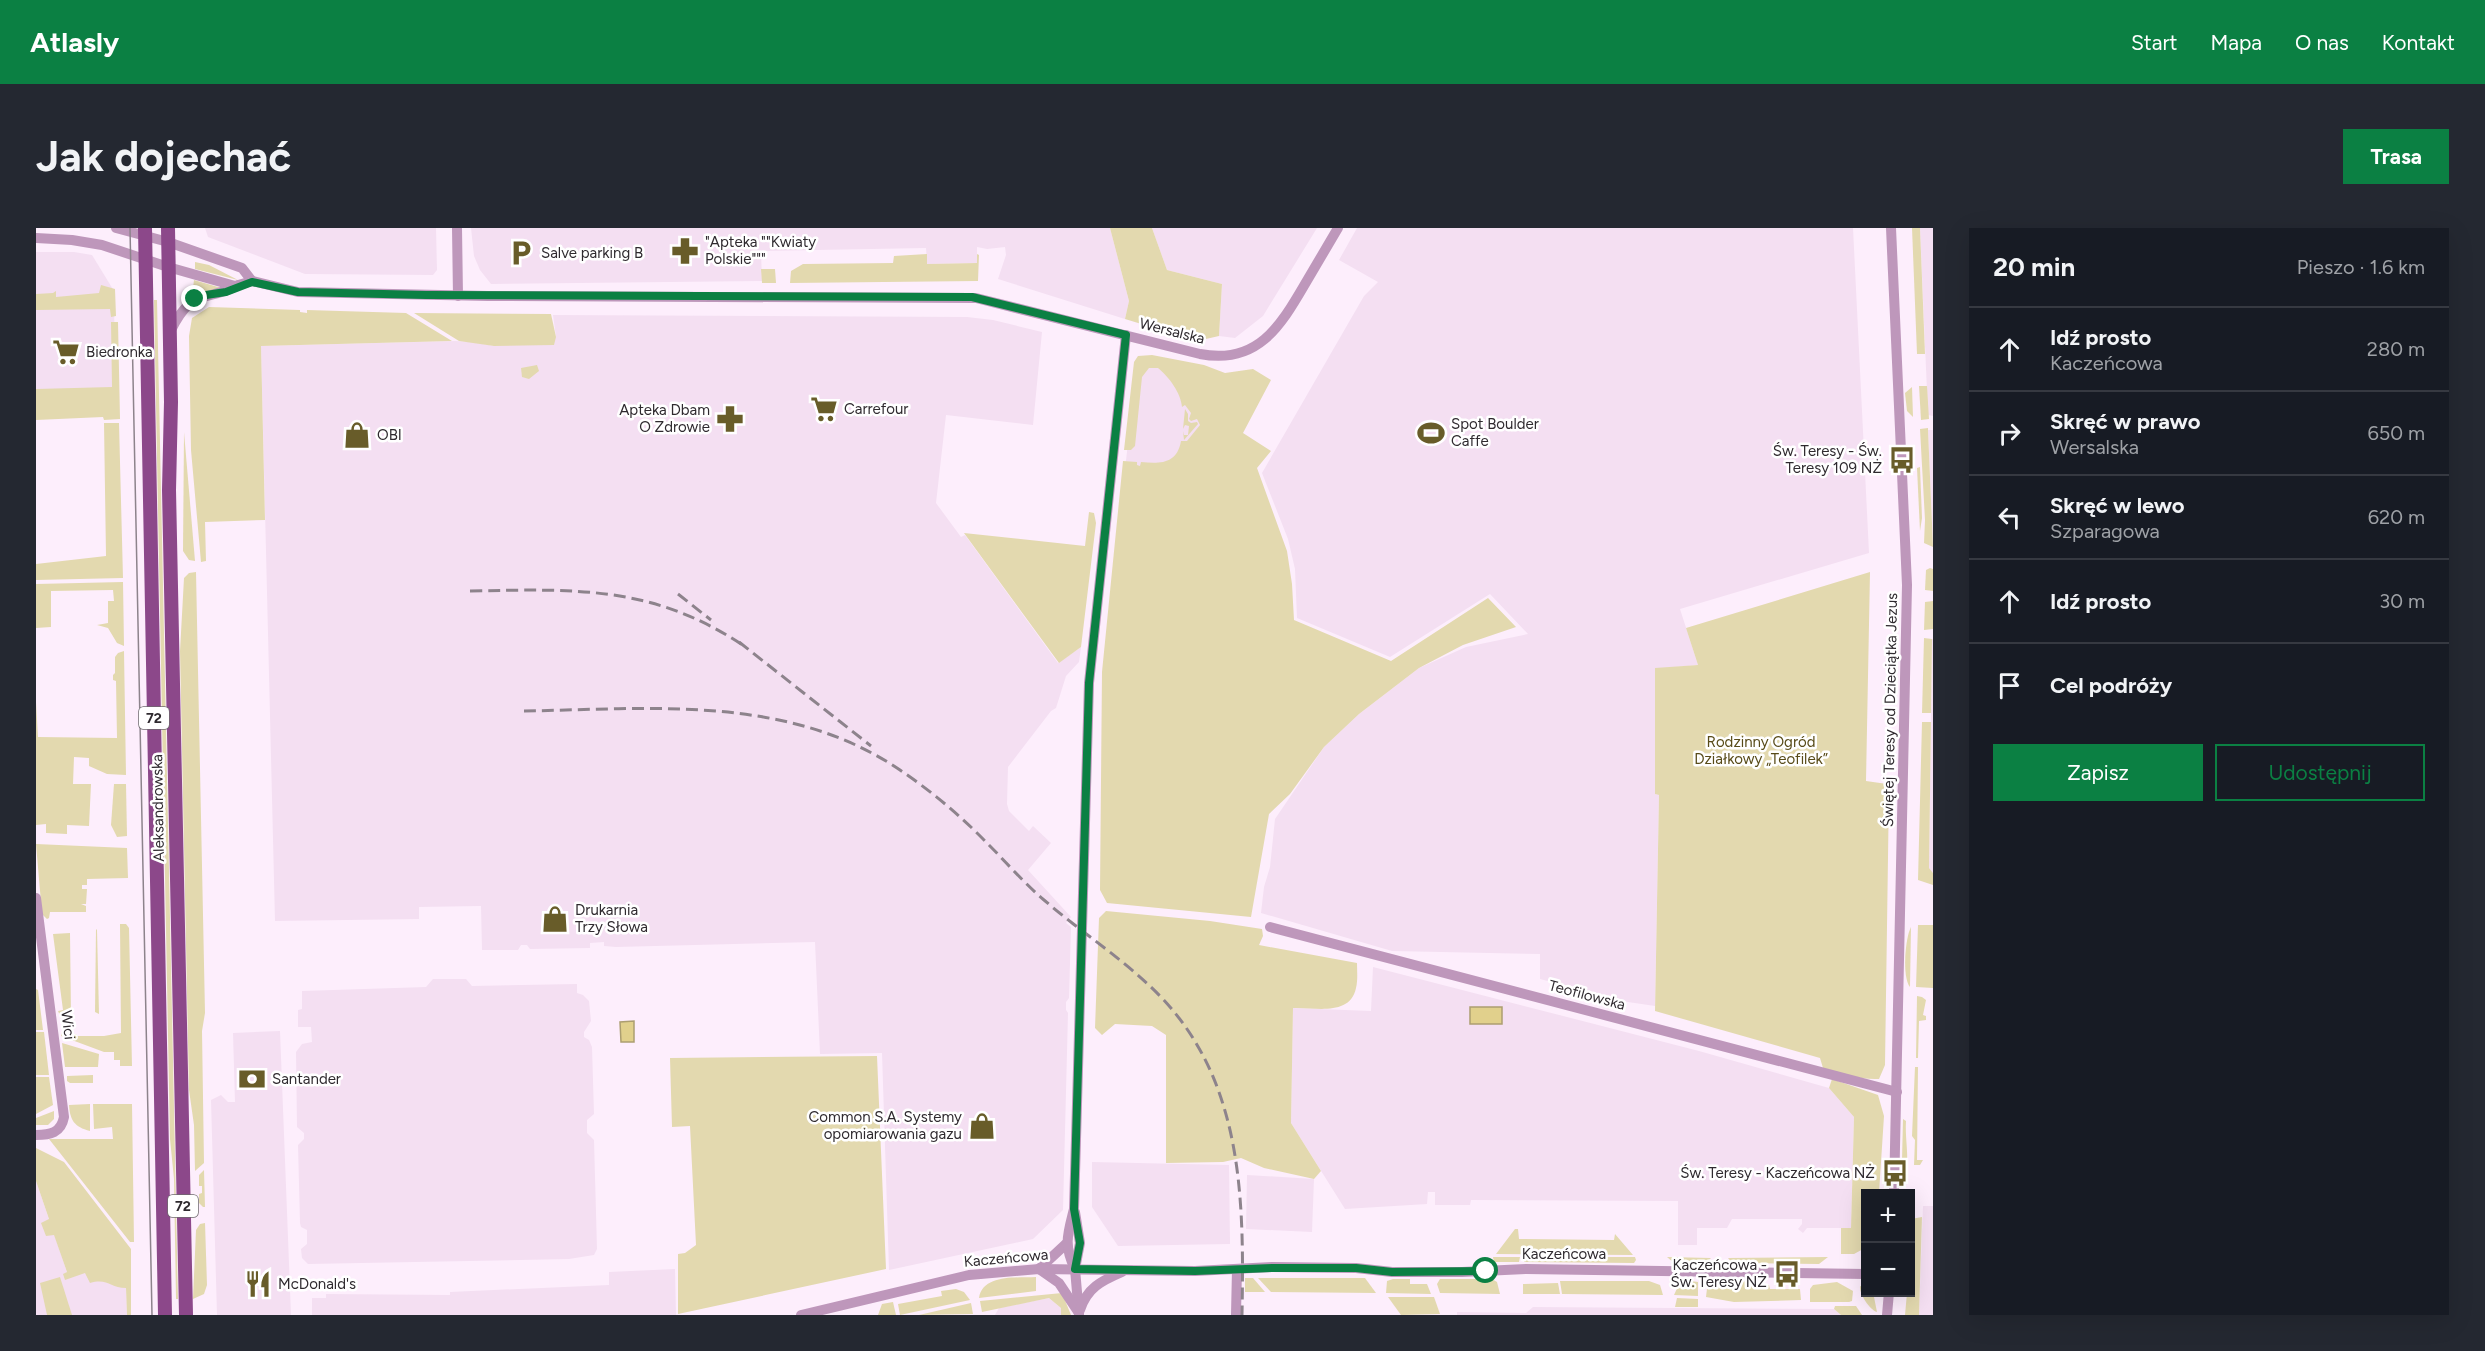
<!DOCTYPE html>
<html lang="pl">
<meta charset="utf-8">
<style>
:root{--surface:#171b24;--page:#242831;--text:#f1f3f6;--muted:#9ea1a6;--line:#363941;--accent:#0b8043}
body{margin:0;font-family:Figtree,sans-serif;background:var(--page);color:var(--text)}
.controls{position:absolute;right:18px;bottom:18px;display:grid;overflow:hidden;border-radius:0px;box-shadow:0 6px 24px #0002}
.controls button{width:54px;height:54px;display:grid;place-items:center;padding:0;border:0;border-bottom:2px solid var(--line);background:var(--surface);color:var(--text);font:30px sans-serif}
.stop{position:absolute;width:18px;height:18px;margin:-14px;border:4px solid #0b8043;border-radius:50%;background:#fff}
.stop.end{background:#0b8043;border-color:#fff;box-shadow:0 2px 6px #0008}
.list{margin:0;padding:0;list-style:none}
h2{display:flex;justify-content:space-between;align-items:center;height:78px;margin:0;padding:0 24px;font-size:26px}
h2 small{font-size:20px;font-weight:400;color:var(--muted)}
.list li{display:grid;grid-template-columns:39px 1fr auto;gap:18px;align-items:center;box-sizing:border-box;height:84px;padding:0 24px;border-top:2px solid var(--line)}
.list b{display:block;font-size:22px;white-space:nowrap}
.list p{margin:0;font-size:20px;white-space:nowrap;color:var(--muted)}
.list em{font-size:20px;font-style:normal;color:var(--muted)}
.actions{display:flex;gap:12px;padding:18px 24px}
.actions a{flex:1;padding:14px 0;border:2px solid var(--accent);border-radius:0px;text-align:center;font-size:21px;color:var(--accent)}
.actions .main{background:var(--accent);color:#fff}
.icon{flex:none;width:33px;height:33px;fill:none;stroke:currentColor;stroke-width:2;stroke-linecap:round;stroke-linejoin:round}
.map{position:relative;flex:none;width:1897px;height:1087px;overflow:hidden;border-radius:0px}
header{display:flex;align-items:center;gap:36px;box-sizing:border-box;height:84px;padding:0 30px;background:var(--accent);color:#fff}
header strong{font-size:28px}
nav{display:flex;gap:33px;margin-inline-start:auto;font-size:21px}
.intro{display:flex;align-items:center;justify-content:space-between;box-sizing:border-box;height:144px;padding:0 36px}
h1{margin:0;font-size:42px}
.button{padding:15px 27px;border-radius:0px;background:var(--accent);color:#fff;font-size:21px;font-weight:700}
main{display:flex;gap:36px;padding:0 36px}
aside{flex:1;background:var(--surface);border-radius:0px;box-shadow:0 6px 24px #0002}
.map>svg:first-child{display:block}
.built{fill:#f4dff2}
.green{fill:#e3d9af}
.water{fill:#e1d08c;stroke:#ac9e70;stroke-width:1.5}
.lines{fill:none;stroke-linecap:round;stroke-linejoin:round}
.minor{stroke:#be97bb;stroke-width:10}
.major{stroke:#8c488a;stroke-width:14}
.tram{stroke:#8d838c;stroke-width:1.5}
.rail{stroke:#8d838c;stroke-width:3;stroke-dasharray:12 6;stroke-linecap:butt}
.route{stroke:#0b8043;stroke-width:8}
.labels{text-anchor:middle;stroke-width:5;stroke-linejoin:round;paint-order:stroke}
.shield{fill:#fff;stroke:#6d6a6d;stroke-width:1.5}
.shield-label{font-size:14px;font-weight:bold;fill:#2f2a2f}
.poi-label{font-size:15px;fill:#2f2a2f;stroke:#fff;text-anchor:start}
.street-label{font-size:15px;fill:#2f2a2f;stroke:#fff}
.park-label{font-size:15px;fill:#584b18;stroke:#fff}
</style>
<header>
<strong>Atlasly</strong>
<nav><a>Start</a><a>Mapa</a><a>O nas</a><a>Kontakt</a></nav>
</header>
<div class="intro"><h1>Jak dojechać</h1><a class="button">Trasa</a></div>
<main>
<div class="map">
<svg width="1897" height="1087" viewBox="0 0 1897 1087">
<rect width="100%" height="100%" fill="#fdeefc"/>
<g class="built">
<path d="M 169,0 L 400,0 L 401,42 L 397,47 L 269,46 L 172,9 Z"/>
<path d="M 435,0 L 1074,0 L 1093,73 L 1089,91 L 962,51 L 970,27 L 969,19 L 951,21 L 941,19 L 941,35 L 891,36 L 890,20 L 725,23 L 726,53 L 455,56 L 444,42 L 438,28 Z"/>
<path d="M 1116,0 L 1281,0 L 1227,88 L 1199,110 L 1183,108 L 1186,56 L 1131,42 Z"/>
<path d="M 1321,0 L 1817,0 L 1833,325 L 1644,381 L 1662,437 L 1619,441 L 1619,566 L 1623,567 L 1619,778 L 1592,774 L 1504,751 L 1504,726 L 1356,723 L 1225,685 L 1228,659 L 1234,639 L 1239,591 L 1288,519 L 1323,486 L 1383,440 L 1430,419 L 1492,406 L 1454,366 L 1354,429 L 1261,390 L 1259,341 L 1252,311 L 1226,245 L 1328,68 L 1342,54 L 1303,32 Z"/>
<path d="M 1884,0 L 1897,0 L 1897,188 L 1892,187 Z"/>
<path d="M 0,24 L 38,24 L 56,27 L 78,63 L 79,164 L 0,165 Z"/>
<path d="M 517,87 L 931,89 L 957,92 L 1006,104 L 997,197 L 910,187 L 900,275 L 925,309 L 929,307 L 1022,435 L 1045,419 L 1043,434 L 1030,448 L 1020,480 L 1015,483 L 972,539 L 971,576 L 973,583 L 993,603 L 997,598 L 1015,615 L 992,642 L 1035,689 L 1030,695 L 1035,699 L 1033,770 L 1030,774 L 1030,782 L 1032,785 L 1027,982 L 997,1011 L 853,1042 L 846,825 L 784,826 L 779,714 L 580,719 L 568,718 L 568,714 L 554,715 L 554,720 L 494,721 L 491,717 L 485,717 L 482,722 L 446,722 L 445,678 L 383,679 L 383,691 L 239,693 L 225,118 L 420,113 L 436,114 L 458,118 L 520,109 Z"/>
<path d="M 1102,129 L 1120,132 L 1168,197 L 1129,244 L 1089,241 Z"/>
<path d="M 1892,202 L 1897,202 L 1897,331 L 1897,319 Z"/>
<path d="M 1896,411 L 1897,411 L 1897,645 L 1893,640 Z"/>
<path d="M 1337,739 L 1663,823 L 1793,860 L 1818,889 L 1815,1000 L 1771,1000 L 1767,1005 L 1762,1001 L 1766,996 L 1766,991 L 1696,991 L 1691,1000 L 1661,1000 L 1661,1017 L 1642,1017 L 1642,973 L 1435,972 L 1434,977 L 1399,977 L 1399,964 L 1392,964 L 1391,976 L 1309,981 L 1255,895 L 1257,780 L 1335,783 Z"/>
<path d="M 397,751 L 430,751 L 436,758 L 541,756 L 541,765 L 547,767 L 553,773 L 555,793 L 548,804 L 548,809 L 553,812 L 556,819 L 558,886 L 551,892 L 551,905 L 558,912 L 561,1021 L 558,1027 L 533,1031 L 272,1036 L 266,1030 L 265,1021 L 271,1016 L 271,1002 L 265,999 L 264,995 L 262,917 L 268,911 L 268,905 L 261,899 L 260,824 L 266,816 L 276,814 L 275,799 L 262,799 L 262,782 L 266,781 L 266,763 L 390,759 Z"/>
<path d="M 244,803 L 255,1087 L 181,1087 L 175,872 L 185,867 L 192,874 L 199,874 L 197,805 Z"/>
<path d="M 1056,934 L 1193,937 L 1194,1016 L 1082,1018 L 1056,979 Z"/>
<path d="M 1211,947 L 1278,951 L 1276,1004 L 1210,1001 Z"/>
<path d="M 0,953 L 31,1044 L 28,1046 L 52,1040 L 56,1053 L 90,1052 L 91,1087 L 0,1087 Z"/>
<path d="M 1887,978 L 1897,978 L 1897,1087 L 1883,1087 Z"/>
<path d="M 639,1041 L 640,1087 L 276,1087 L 276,1070 L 290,1070 L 290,1066 L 414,1067 L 414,1064 L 573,1057 L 573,1044 Z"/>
<path d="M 1013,1070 L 1025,1080 L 1025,1087 L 959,1087 L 963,1080 Z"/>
<path d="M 1497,1079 L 1798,1081 L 1805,1087 L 1421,1087 L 1421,1084 L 1490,1085 Z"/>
</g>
<g class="green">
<path d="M 1074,0 L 1116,0 L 1131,42 L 1186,56 L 1183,108 L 1161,113 L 1089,91 L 1093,73 Z"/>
<path d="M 1876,0 L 1884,0 L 1889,126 L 1881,126 Z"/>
<path d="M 891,26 L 891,36 L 941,35 L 941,26 L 943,27 L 942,53 L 754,55 L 755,43 L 767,36 L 857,35 L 858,28 Z"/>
<path d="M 159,34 L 173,37 L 202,52 L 159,41 Z"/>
<path d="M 725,41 L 739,41 L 740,55 L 726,55 Z"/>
<path d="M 158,52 L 189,61 L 170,63 L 156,68 Z"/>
<path d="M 65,57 L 79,61 L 80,88 L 75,89 L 74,81 L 0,82 L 0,66 L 17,65 L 20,63 L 20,69 L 63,65 Z"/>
<path d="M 118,72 L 121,72 L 142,1071 L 140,1071 L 138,951 L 134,911 Z"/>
<path d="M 173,79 L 264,82 L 264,84 L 271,85 L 271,82 L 370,85 L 416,113 L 225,118 L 229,292 L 169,294 L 170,333 L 165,334 L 155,222 L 153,108 L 156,90 Z"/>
<path d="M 378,85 L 515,86 L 520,109 L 518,117 L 458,118 L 423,113 Z"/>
<path d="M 75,94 L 82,94 L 84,191 L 68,192 L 67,189 L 0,192 L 0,161 L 76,159 Z"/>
<path d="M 1116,127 L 1168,137 L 1189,145 L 1217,141 L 1235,152 L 1207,205 L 1235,223 L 1221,240 L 1251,323 L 1256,356 L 1258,392 L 1355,433 L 1452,370 L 1480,399 L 1427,417 L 1383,440 L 1323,486 L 1288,519 L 1254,566 L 1233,586 L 1215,689 L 1071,675 L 1064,662 L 1066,444 L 1087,233 L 1101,234 L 1101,237 L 1104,238 L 1105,234 C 1124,236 1141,236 1145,213 L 1151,213 L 1164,197 L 1161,191 L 1155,193 L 1153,191 L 1155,185 L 1149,177 L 1146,179 C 1145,165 1133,149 1122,140 L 1113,140 L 1106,149 L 1099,218 L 1095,222 L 1088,222 L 1098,134 L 1102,128 Z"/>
<path d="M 501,137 L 503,143 L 493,151 L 486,149 L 485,140 Z"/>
<path d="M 1883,158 L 1891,158 L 1893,191 L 1885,192 Z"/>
<path d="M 1876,159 L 1877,189 L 1871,183 L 1869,165 Z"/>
<path d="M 1149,181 L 1152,186 L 1152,193 L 1155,195 L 1161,194 L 1162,196 L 1148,212 L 1147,203 L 1148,207 L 1152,207 L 1153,198 L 1149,197 L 1147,201 Z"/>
<path d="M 68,195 L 83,195 L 87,350 L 0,352 L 0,336 L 70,328 Z"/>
<path d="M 1892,200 L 1892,202 L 1897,319 L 1888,315 L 1889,292 L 1884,201 Z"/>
<path d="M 148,204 L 159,333 L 153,332 L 147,323 Z"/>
<path d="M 1884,239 L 1886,290 L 1884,303 L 1881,240 Z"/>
<path d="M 1053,284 L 1058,285 L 1060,295 L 1045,419 L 1023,435 L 928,305 L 1049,318 Z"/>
<path d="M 1894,340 L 1897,341 L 1897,363 L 1889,362 L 1890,342 Z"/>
<path d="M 160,344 L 169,785 L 166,803 L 168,935 L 159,943 L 158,897 L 153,862 L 144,423 L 148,350 L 153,345 Z"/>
<path d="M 1834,344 L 1830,553 L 1851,556 L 1853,560 L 1849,837 L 1843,851 C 1823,852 1805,845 1787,840 L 1784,830 L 1619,783 L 1623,567 L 1619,566 L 1619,440 L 1662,437 L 1650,400 Z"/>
<path d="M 87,354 L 88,418 L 81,415 L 72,400 L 61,397 L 72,395 L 72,373 L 78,373 L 77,362 L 15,363 L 15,399 L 0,400 L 0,356 Z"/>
<path d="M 1897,373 L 1897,401 L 1888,402 L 1889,374 Z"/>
<path d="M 1888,410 L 1896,411 L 1895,485 L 1886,485 Z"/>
<path d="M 88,423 L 90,547 L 71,546 L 53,538 L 53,530 L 38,529 L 37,556 L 55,556 L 53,598 L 31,597 L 31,606 L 10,605 L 10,596 L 0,597 L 0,474 L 2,509 L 81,510 L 80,453 L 77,452 L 77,447 L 79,445 L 79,429 L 82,425 Z"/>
<path d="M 1886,494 L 1895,494 L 1893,640 L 1897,645 L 1897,657 L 1882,652 Z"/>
<path d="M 78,556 L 90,556 L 91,608 L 81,609 L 75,597 Z"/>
<path d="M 0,616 L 91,620 L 92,650 L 51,651 L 51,657 L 46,657 L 46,661 L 51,661 L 50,676 L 45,676 L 50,678 L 50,684 L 14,684 L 13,690 L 11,691 L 6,686 Z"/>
<path d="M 1070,683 L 1174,693 L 1226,701 L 1227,708 L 1223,717 L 1321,735 C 1321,743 1322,752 1320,760 C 1314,789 1278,779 1257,780 L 1255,895 L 1285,943 L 1278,951 L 1228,940 L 1205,930 L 1187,934 L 1130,935 L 1130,807 L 1116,798 L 1079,796 L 1066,807 L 1059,800 L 1063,690 Z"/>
<path d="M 84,696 L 90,696 L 93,700 L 96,838 L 84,838 L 84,832 L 78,832 L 78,824 L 68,824 L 25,808 L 26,804 L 29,801 L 35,801 L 35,806 L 40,806 L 41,808 L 68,808 L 85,805 Z"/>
<path d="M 1882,697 L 1897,697 L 1897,760 L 1880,759 Z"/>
<path d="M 1875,699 L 1874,759 C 1866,750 1869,710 1875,699 Z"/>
<path d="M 60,701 L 61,702 L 63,786 L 59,784 Z"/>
<path d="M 34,705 L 35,788 L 25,790 L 22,783 L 27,782 L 17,706 Z"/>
<path d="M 0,761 L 2,762 L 7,802 L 0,802 Z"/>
<path d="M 1881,768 L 1886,769 L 1890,772 L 1887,787 L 1890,788 L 1890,792 L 1883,793 L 1882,830 L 1880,830 Z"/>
<path d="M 0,804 L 8,804 L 13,847 L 0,847 Z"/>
<path d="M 26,815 L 63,826 L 62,839 L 29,839 Z"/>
<path d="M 841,828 L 850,1041 L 642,1086 L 642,1026 L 649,1025 L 660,1017 L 654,898 L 636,899 L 634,830 Z"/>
<path d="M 1879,839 L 1882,839 L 1881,932 L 1887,932 L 1884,937 L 1878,937 L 1879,912 L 1876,908 Z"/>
<path d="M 57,847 L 57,855 L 34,855 L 31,853 L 31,848 Z"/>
<path d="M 0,849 L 13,849 L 17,877 L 0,886 Z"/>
<path d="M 1796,851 L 1842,867 L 1848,888 L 1843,965 L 1830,966 L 1829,1020 L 1818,1026 L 1805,1026 L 1805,1000 L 1815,1000 L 1818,889 L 1793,860 Z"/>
<path d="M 54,876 L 54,903 C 38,899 34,892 33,877 Z"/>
<path d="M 57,876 L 96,876 L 98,1014 L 94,1014 L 13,911 L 77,911 L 76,899 L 58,901 Z"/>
<path d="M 18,883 L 18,891 L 12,897 L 0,897 L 0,890 Z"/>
<path d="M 1867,891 L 1870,893 C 1869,908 1872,922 1871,937 L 1866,932 Z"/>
<path d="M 0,920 L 28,934 L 95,1021 L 95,1087 L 91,1087 L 90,1060 C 74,1060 72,1050 54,1055 L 49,1045 L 29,1052 L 27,1046 L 31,1044 L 18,1007 L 10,1008 L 5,995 L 13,991 L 0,953 Z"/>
<path d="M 168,942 L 169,979 L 167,979 L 163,975 L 163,966 L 166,965 L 166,958 L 163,958 L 163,947 Z"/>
<path d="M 1886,989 L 1883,1087 L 1869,1087 L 1871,1065 L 1874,1064 L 1875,991 Z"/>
<path d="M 169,995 L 171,1057 L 168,1066 L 157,1071 L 160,1002 L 164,996 Z"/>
<path d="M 1479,1001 L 1482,1001 L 1483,1011 L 1578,1012 L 1579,1006 L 1597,1027 L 1460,1026 Z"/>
<path d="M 1457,1029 L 1484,1029 L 1483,1034 L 1458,1034 Z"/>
<path d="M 1488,1029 L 1599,1029 L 1600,1032 L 1598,1035 L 1488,1034 Z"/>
<path d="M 1631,1029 L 1675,1030 L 1670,1035 L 1638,1035 Z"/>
<path d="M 1792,1029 L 1783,1036 L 1696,1035 L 1692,1030 Z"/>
<path d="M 24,1049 L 36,1087 L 11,1087 L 4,1055 Z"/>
<path d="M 1000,1049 L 1000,1063 L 943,1070 C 947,1046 981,1050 1000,1049 Z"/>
<path d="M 1209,1050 L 1217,1050 L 1229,1064 L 1209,1064 Z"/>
<path d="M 1222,1050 L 1329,1050 L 1340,1065 L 1235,1064 Z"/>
<path d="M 1357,1051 L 1374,1051 L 1374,1056 L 1391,1056 L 1395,1066 L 1350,1065 L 1351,1053 Z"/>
<path d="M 1404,1051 L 1456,1051 L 1461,1054 L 1464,1066 L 1404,1065 L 1401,1056 Z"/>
<path d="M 1672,1052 L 1706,1053 L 1733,1057 L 1734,1061 L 1764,1061 L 1765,1072 L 1698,1074 L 1670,1069 Z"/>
<path d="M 1524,1053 L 1613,1053 L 1624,1057 L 1627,1067 L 1526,1066 Z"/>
<path d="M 1655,1053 L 1662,1054 L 1662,1068 L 1638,1067 L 1643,1056 Z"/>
<path d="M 1801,1054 L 1817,1063 L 1816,1073 L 1813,1074 L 1774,1074 L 1774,1061 L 1777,1057 Z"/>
<path d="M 1522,1055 L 1524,1066 L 1487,1066 L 1487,1056 Z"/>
<path d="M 1824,1058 L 1829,1060 L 1830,1064 L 1834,1065 L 1838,1069 L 1841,1084 C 1834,1082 1823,1066 1824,1058 Z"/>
<path d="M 920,1061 L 928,1064 L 934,1072 L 864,1087 L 862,1076 L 906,1068 L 905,1063 Z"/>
<path d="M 1026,1065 L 1035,1087 L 1025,1087 L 1025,1080 L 1013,1070 L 946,1084 L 944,1073 Z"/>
<path d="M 1352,1069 L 1398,1069 L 1404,1086 L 1365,1087 Z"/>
<path d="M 1641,1070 L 1662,1071 L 1662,1079 L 1639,1079 Z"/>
<path d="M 857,1074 L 860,1087 L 842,1087 L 846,1076 Z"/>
<path d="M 935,1075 L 937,1086 L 883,1087 Z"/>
<path d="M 1799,1078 L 1820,1078 L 1826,1087 L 1805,1087 L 1798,1081 Z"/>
</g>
<g class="water">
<rect x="1434" y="779" width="32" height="17"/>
<path d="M 598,793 L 598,814 L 585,814 L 584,794 Z"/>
</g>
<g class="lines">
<g class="minor">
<path d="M 80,0 L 132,14 L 206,40 L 216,53"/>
<path d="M 421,0 L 422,68"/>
<path d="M 1855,0 L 1871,357 L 1858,966"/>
<path d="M 0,10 L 36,12 L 66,17 L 132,39 L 199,58 L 216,53 L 262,64 L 452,68 L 940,70 L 1164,126 C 1221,137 1244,99 1269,56 C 1280,37 1291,19 1302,0"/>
<path d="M 134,104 C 156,59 167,75 203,57"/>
<path d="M 0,670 L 28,889 C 25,905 14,907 0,907"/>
<path d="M 1234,699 L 1861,864"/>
<path d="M 1039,984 L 1044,1015 L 1039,1041 L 1043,1087"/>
<path d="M 1003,1041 L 1023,1055 L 1043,1085"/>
<path d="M 1003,1041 L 1031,1015"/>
<path d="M 1039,1041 C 1027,1017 1032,1005 1038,981 L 1053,455 L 1090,107"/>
<path d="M 1044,1082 C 1051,1060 1065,1053 1086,1044"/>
<path d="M 765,1087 L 933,1047 L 1003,1041 L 1159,1043 L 1236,1039 L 1320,1040 L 1356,1044 L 1426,1044 L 1490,1041 L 1830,1046"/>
<path d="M 1200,1087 L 1201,1041"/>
<path d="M 1851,1087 L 1853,1064"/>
</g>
<g class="major">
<path d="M 109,0 L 129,1087"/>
<path d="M 132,0 L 135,174 L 133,262 L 150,1087"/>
</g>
<path class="tram" d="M 94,0 L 116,1087"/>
<g class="rail">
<path d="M 434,363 C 539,361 617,357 708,418"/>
<path d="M 642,366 L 675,392"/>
<path d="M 703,414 L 835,518"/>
<path d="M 488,483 C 616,481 752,466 864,542 C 895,563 925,588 951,615 C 970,634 987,654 1008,672 C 1046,705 1089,732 1124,768 C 1208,855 1208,974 1206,1087"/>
</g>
</g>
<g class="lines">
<path class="route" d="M 159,71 L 170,67 L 190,64 L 216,54 L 262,64 L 390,67 L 936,69 L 1090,107 L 1053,455 L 1038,981 L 1044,1015 L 1039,1041 L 1159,1043 L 1236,1040 L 1320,1040 L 1356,1044 L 1450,1043"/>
</g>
<defs>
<symbol id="pharmacy-bare" viewBox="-9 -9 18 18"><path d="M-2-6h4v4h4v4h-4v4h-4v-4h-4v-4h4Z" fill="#685c29" stroke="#fff" stroke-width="2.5" paint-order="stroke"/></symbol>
<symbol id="parking-bare" viewBox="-9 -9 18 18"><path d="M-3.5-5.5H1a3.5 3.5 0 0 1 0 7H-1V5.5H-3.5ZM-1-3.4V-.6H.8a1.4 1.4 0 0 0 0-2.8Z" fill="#685c29" stroke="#fff" stroke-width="2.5" paint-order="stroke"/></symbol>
<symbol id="supermarket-bare" viewBox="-9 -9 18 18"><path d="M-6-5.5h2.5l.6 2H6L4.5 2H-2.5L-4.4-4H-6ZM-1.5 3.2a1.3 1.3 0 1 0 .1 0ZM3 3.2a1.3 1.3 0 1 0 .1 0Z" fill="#685c29" stroke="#fff" stroke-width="2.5" paint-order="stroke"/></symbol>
<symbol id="stadium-bare" viewBox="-9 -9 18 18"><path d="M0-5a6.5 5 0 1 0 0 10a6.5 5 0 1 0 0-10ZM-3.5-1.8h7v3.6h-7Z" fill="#685c29" stroke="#fff" stroke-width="2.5" paint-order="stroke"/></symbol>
<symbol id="shop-bare" viewBox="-9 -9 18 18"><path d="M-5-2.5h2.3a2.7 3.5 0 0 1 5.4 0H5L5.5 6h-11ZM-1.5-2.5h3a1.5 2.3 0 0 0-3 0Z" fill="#685c29" stroke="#fff" stroke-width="2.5" paint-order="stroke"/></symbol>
<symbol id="bus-bare" viewBox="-9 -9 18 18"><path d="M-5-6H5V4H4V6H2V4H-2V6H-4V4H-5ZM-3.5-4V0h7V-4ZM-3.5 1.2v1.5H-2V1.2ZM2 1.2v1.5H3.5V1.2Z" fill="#685c29" stroke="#fff" stroke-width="2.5" paint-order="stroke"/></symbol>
<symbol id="bank-bare" viewBox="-9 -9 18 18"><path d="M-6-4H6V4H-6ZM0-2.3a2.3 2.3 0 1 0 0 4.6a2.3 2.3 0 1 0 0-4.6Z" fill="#685c29" stroke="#fff" stroke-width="2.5" paint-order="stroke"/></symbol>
<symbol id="restaurant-bare" viewBox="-9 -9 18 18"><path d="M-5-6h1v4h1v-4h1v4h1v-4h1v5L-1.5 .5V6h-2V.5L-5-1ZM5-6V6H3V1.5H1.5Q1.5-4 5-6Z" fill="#685c29" stroke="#fff" stroke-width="2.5" paint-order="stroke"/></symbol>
</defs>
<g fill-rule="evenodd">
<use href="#pharmacy-bare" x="630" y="4" width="38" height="38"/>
<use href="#parking-bare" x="466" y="6" width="38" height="38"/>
<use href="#supermarket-bare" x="11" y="105" width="38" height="38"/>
<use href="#supermarket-bare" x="769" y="162" width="38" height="38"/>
<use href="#pharmacy-bare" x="675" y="172" width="38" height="38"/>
<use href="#stadium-bare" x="1376" y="186" width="38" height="38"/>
<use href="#shop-bare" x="302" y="188" width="38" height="38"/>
<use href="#bus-bare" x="1847" y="213" width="38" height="38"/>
<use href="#shop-bare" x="500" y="672" width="38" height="38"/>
<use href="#bank-bare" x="197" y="832" width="38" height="38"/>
<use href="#shop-bare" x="927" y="879" width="38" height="38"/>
<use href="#bus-bare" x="1840" y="926" width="38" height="38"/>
<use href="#bus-bare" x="1732" y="1027" width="38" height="38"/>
<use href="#restaurant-bare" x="203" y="1037" width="38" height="38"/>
</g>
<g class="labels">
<g class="shield">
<rect x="103" y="479" width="30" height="22" rx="4.5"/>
<rect x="132" y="967" width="30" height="22" rx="4.5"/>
</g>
<g class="shield-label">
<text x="118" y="495">72</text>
<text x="147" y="983">72</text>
</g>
<g class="poi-label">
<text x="669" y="19">"Apteka ""Kwiaty<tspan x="669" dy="17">Polskie"""</tspan></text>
<text x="505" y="30">Salve parking B</text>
<text x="50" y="129">Biedronka</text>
<text x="808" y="186">Carrefour</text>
<text x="674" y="187" text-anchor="end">Apteka Dbam<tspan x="674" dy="17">O Zdrowie</tspan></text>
<text x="1415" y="201">Spot Boulder<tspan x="1415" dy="17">Caffe</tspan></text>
<text x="341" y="212">OBI</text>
<text x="1846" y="228" text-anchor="end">Św. Teresy - Św.<tspan x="1846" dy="17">Teresy 109 NŻ</tspan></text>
<text x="539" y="687">Drukarnia<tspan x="539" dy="17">Trzy Słowa</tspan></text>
<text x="236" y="856">Santander</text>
<text x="926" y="894" text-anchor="end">Common S.A. Systemy<tspan x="926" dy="17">opomiarowania gazu</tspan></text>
<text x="1839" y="950" text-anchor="end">Św. Teresy - Kaczeńcowa NŻ</text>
<text x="1731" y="1042" text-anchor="end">Kaczeńcowa -<tspan x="1731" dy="17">Św. Teresy NŻ</tspan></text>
<text x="242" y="1061">McDonald's</text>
</g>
<g class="street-label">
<text transform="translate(1136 103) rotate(14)" y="5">Wersalska</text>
<text transform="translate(1854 482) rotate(-89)" y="5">Świętej Teresy od Dzieciątka Jezus</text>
<text transform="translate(122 580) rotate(-91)" y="5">Aleksandrowska</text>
<text transform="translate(1551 767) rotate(15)" y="5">Teofilowska</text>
<text transform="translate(32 797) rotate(83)" y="5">Wici</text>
<text x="1528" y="1031">Kaczeńcowa</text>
<text transform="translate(970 1030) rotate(-5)" y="5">Kaczeńcowa</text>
</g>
<g class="park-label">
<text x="1725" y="519">Rodzinny Ogród<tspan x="1725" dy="17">Działkowy „Teofilek”</tspan></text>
</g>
</g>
</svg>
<div class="controls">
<button>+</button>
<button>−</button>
</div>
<div class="stop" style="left:1450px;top:1043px"></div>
<div class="stop end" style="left:159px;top:71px"></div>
</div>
<aside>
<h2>20 min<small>Pieszo · 1.6 km</small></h2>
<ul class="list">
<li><svg class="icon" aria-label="ahead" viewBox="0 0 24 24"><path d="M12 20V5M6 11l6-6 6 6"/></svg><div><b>Idź prosto</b><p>Kaczeńcowa</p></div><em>280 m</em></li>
<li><svg class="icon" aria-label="right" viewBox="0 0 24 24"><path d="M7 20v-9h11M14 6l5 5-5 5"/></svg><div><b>Skręć w prawo</b><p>Wersalska</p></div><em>650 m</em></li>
<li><svg class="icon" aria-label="left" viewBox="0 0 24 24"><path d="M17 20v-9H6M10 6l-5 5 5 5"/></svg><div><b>Skręć w lewo</b><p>Szparagowa</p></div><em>620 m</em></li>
<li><svg class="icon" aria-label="ahead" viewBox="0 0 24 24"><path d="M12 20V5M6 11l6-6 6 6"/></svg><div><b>Idź prosto</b></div><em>30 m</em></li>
<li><svg class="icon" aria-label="arrive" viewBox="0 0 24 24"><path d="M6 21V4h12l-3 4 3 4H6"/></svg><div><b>Cel podróży</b></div></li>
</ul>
<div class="actions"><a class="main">Zapisz</a><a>Udostępnij</a></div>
</aside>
</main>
